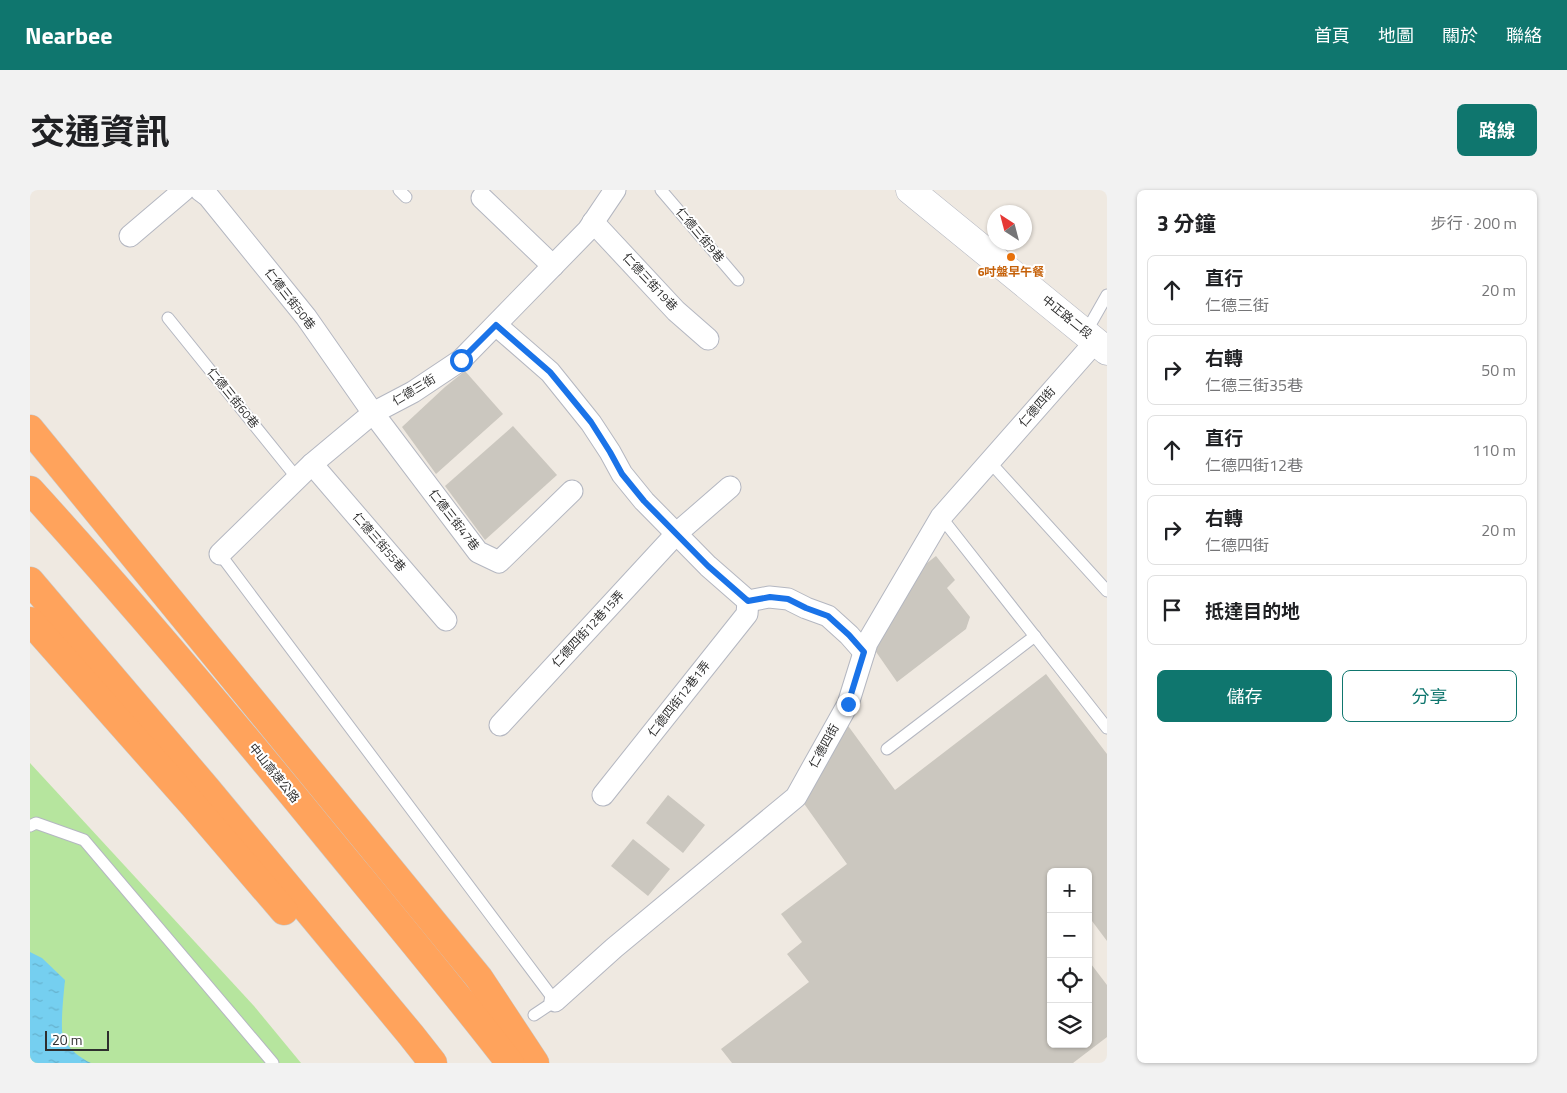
<!DOCTYPE html>
<html lang="zh-TW">
<meta charset="utf-8">
<style>
:root{--surface:#fff;--page:#f2f2f2;--text:#202124;--muted:#757577;--line:#e0e0e0;--accent:#0f766e}
body{margin:0;font-family:"Titillium Web","Noto Sans TC",sans-serif;background:var(--page);color:var(--text)}
.controls{position:absolute;right:15px;bottom:15px;display:grid;overflow:hidden;border-radius:8px;box-shadow:0 1px 4px #0004}
.controls button{width:45px;height:45px;display:grid;place-items:center;padding:0;border:0;border-bottom:1px solid var(--line);background:var(--surface);color:var(--text);font:25px sans-serif}
.compass{position:absolute;left:957px;top:15px;width:45px;height:45px;border-radius:50%;background:var(--surface);box-shadow:0 1px 4px #0004;rotate:324deg}
.scale{position:absolute;left:15px;bottom:12px;width:64px;box-sizing:border-box;padding-left:5px;border:2px solid #2e2e2e;border-top:0;font-size:14px;line-height:18px;white-space:nowrap;color:#2e2e2e;-webkit-text-stroke:4px #fff;paint-order:stroke}
.stop{position:absolute;width:15px;height:15px;margin:-11px;border:4px solid #1a73e8;border-radius:50%;background:#fff}
.stop.end{background:#1a73e8;border-color:#fff;box-shadow:0 1px 5px #0008}
.list{margin:0;padding:0;list-style:none}
h2{display:flex;justify-content:space-between;align-items:center;height:65px;margin:0;padding:0 20px;font-size:21px}
h2 small{font-size:16px;font-weight:400;color:var(--muted)}
.list li{display:grid;grid-template-columns:32px 1fr auto;gap:15px;align-items:center;box-sizing:border-box;height:70px;margin:0 10px 10px;padding:0 10px;border:1px solid var(--line);border-radius:8px}
.list b{display:block;font-size:19px;white-space:nowrap}
.list p{margin:0;font-size:16px;white-space:nowrap;color:var(--muted)}
.list em{font-size:16px;font-style:normal;color:var(--muted)}
.actions{display:flex;gap:10px;padding:15px 20px}
.actions a{flex:1;padding:11px 0;border:1px solid var(--accent);border-radius:8px;text-align:center;font-size:18px;color:var(--accent)}
.actions .main{background:var(--accent);color:#fff}
.icon{flex:none;width:28px;height:28px;fill:none;stroke:currentColor;stroke-width:2;stroke-linecap:round;stroke-linejoin:round}
.map{position:relative;flex:none;width:1077px;height:873px;overflow:hidden;border-radius:8px}
header{display:flex;align-items:center;gap:30px;box-sizing:border-box;height:70px;padding:0 25px;background:var(--accent);color:#fff}
header strong{font-size:24px}
nav{display:flex;gap:28px;margin-inline-start:auto;font-size:18px}
.intro{display:flex;align-items:center;justify-content:space-between;box-sizing:border-box;height:120px;padding:0 30px}
h1{margin:0;font-size:35px}
.button{padding:12px 22px;border-radius:8px;background:var(--accent);color:#fff;font-size:18px;font-weight:700}
main{display:flex;gap:30px;padding:0 30px}
aside{flex:1;background:var(--surface);border-radius:8px;box-shadow:0 1px 4px #0004}
.map>svg:first-child{display:block}
.grass{fill:#b6e59e}
.water{fill:url(#water-ripples)}
.building{fill:#cbc7bf}
.lines{fill:none;stroke-linecap:round;stroke-linejoin:round}
.service-casing{stroke:#b4b7c1;stroke-width:13}
.minor-casing{stroke:#b4b7c1;stroke-width:23}
.secondary-casing{stroke:#b4b7c1;stroke-width:29}
.motorway-casing{stroke:#c9c9c9;stroke-width:29}
.service{stroke:#fff;stroke-width:11}
.minor{stroke:#fff;stroke-width:21}
.secondary{stroke:#fff;stroke-width:28}
.motorway{stroke:#ffa35c;stroke-width:28}
.route{stroke:#1a73e8;stroke-width:6}
.food-dot{fill:#e8710a;stroke:#fff;stroke-width:2}
.labels{text-anchor:middle;stroke-width:4;stroke-linejoin:round;paint-order:stroke}
.street-label{font-size:12px;fill:#2e2e2e;stroke:#fff}
.food-label{font-size:12px;font-weight:bold;fill:#c56008;stroke:#fff}
</style>
<header>
<strong>Nearbee</strong>
<nav><a>首頁</a><a>地圖</a><a>關於</a><a>聯絡</a></nav>
</header>
<div class="intro"><h1>交通資訊</h1><a class="button">路線</a></div>
<main>
<div class="map">
<svg width="1077" height="873" viewBox="0 0 1077 873">
<defs>
<pattern id="water-ripples" width="26" height="14" patternUnits="userSpaceOnUse" patternTransform="scale(1.25)"><rect width="26" height="14" fill="#75cff0"/><path d="M2 4q2-2 4 0t4 0M15 11q2-2 4 0t4 0" fill="none" stroke="#66b2ce"/></pattern>
</defs>
<rect width="100%" height="100%" fill="#efe9e1"/>
<path class="grass" d="M 0,573 L 224,816 L 271,873 L 0,873 Z"/>
<path class="water" d="M 0,762 L 12,768 L 35,790 C 34,801 30,837 33,846 C 37,858 50,868 61,873 L 0,873 Z"/>
<g class="building">
<path d="M 435,181 L 473,224 L 406,284 L 372,237 L 415,197 Z"/>
<path d="M 483,236 L 527,285 L 455,350 L 415,296 Z"/>
<path d="M 906,366 L 925,390 L 917,398 L 940,427 L 936,439 L 867,492 L 842,456 L 892,377 Z"/>
<path d="M 1016,484 L 1077,564 L 1077,751 L 1062,731 L 1058,734 L 1058,682 L 1021,682 L 1021,854 L 1058,854 L 1058,770 L 1077,795 L 1077,847 L 1043,873 L 702,873 L 691,859 L 779,792 L 757,764 L 772,752 L 751,724 L 817,674 L 770,608 L 816,533 L 865,600 Z"/>
<path d="M 638,605 L 675,635 L 653,663 L 616,633 Z"/>
<path d="M 603,649 L 640,679 L 618,706 L 581,676 Z"/>
</g>
<g class="lines">
<defs>
<g id="service">
<path d="M 369,0 L 376,7"/>
<path d="M 631,0 L 708,90"/>
<path d="M 138,128 L 267,288"/>
<path d="M 1056,142 L 1077,105"/>
<path d="M 959,271 L 1077,401"/>
<path d="M 911,327 L 1077,538"/>
<path d="M 190,364 L 525,811 L 504,825"/>
<path d="M 857,559 L 1005,446"/>
<path d="M 0,636 L 6,633 L 54,650 L 243,873"/>
</g>
<g id="minor">
<path d="M 170,0 L 178,6 L 276,127 L 343,223 L 448,362 L 469,372 L 542,301"/>
<path d="M 452,8 L 523,76"/>
<path d="M 563,32 L 646,121 L 678,149"/>
<path d="M 100,46 L 154,0"/>
<path d="M 466,135 L 520,182 L 561,233 L 580,262 L 592,284 L 614,311 L 678,376 L 718,411 L 739,407 L 758,409 L 776,418 L 798,426 L 819,445 L 834,462"/>
<path d="M 282,274 L 416,430"/>
<path d="M 190,364 L 282,274 L 343,223 L 383,202 L 431,170 L 558,40 L 585,0"/>
<path d="M 470,535 L 647,343 L 700,297"/>
<path d="M 573,605 L 717,424 L 718,411"/>
<path d="M 525,811 L 584,758 L 766,607 L 818,514 L 837,453 L 911,327 L 1066,151"/>
</g>
<path id="secondary" d="M 880,0 L 1077,161"/>
<g id="motorway">
<path d="M 0,239 L 449,788 L 505,873"/>
<path d="M 0,300 C 104,414 204,533 302,653 C 362,726 422,798 480,873"/>
<path d="M 0,391 L 177,599 L 381,845 L 403,873"/>
<path d="M 0,431 L 163,615 L 254,721"/>
</g>
</defs>
<use href="#service" class="service-casing"/>
<use href="#minor" class="minor-casing"/>
<use href="#secondary" class="secondary-casing"/>
<use href="#motorway" class="motorway-casing"/>
<use href="#service" class="service"/>
<use href="#minor" class="minor"/>
<use href="#secondary" class="secondary"/>
<use href="#motorway" class="motorway"/>
</g>
<g class="lines">
<path class="route" d="M 431,170 L 466,135 L 520,182 L 561,232 L 580,262 L 592,284 L 614,311 L 678,376 L 718,411 L 740,407 L 758,409 L 776,418 L 798,426 L 819,445 L 834,462 L 818,514"/>
</g>
<circle class="food-dot" cx="981" cy="67" r="5"/>
<g class="labels">
<g class="street-label">
<text transform="translate(670 45) rotate(50)" y="4">仁德三街9巷</text>
<text transform="translate(620 92) rotate(47)" y="4">仁德三街19巷</text>
<text transform="translate(260 109) rotate(52)" y="4">仁德三街50巷</text>
<text transform="translate(1037 127) rotate(39)" y="4">中正路二段</text>
<text transform="translate(384 200) rotate(-31)" y="4">仁德三街</text>
<text transform="translate(203 208) rotate(51)" y="4">仁德三街60巷</text>
<text transform="translate(1007 217) rotate(-49)" y="4">仁德四街</text>
<text transform="translate(424 330) rotate(52)" y="4">仁德三街47巷</text>
<text transform="translate(349 352) rotate(49)" y="4">仁德三街55巷</text>
<text transform="translate(558 439) rotate(-47)" y="4">仁德四街12巷15弄</text>
<text transform="translate(649 509) rotate(-52)" y="4">仁德四街12巷1弄</text>
<text transform="translate(794 556) rotate(-61)" y="4">仁德四街</text>
<text transform="translate(244 583) rotate(51)" y="4">中山高速公路</text>
</g>
<g class="food-label">
<text x="981" y="86">6吋盤早午餐</text>
</g>
</g>
</svg>
<div class="controls">
<button>+</button>
<button>−</button>
<button><svg class="icon" aria-label="locate" viewBox="0 0 24 24"><circle cx="12" cy="12" r="6"/><path d="M12 2v4M12 18v4M2 12h4M18 12h4"/></svg></button>
<button><svg class="icon" aria-label="layers" viewBox="0 0 24 24"><path d="M12 4l9 5-9 5-9-5zM3 14l9 5 9-5"/></svg></button>
</div>
<svg class="compass" viewBox="-18 -18 36 36"><path d="M0-13l5 13h-10z" fill="#e53935"/><path d="M0 13l5-13h-10z" fill="#757577"/></svg>
<div class="scale">20 m</div>
<div class="stop" style="left:431px;top:170px"></div>
<div class="stop end" style="left:818px;top:514px"></div>
</div>
<aside>
<h2>3 分鐘<small>步行 · 200 m</small></h2>
<ul class="list">
<li><svg class="icon" aria-label="ahead" viewBox="0 0 24 24"><path d="M12 20V5M6 11l6-6 6 6"/></svg><div><b>直行</b><p>仁德三街</p></div><em>20 m</em></li>
<li><svg class="icon" aria-label="right" viewBox="0 0 24 24"><path d="M7 20v-9h11M14 6l5 5-5 5"/></svg><div><b>右轉</b><p>仁德三街35巷</p></div><em>50 m</em></li>
<li><svg class="icon" aria-label="ahead" viewBox="0 0 24 24"><path d="M12 20V5M6 11l6-6 6 6"/></svg><div><b>直行</b><p>仁德四街12巷</p></div><em>110 m</em></li>
<li><svg class="icon" aria-label="right" viewBox="0 0 24 24"><path d="M7 20v-9h11M14 6l5 5-5 5"/></svg><div><b>右轉</b><p>仁德四街</p></div><em>20 m</em></li>
<li><svg class="icon" aria-label="arrive" viewBox="0 0 24 24"><path d="M6 21V4h12l-3 4 3 4H6"/></svg><div><b>抵達目的地</b></div></li>
</ul>
<div class="actions"><a class="main">儲存</a><a>分享</a></div>
</aside>
</main>
